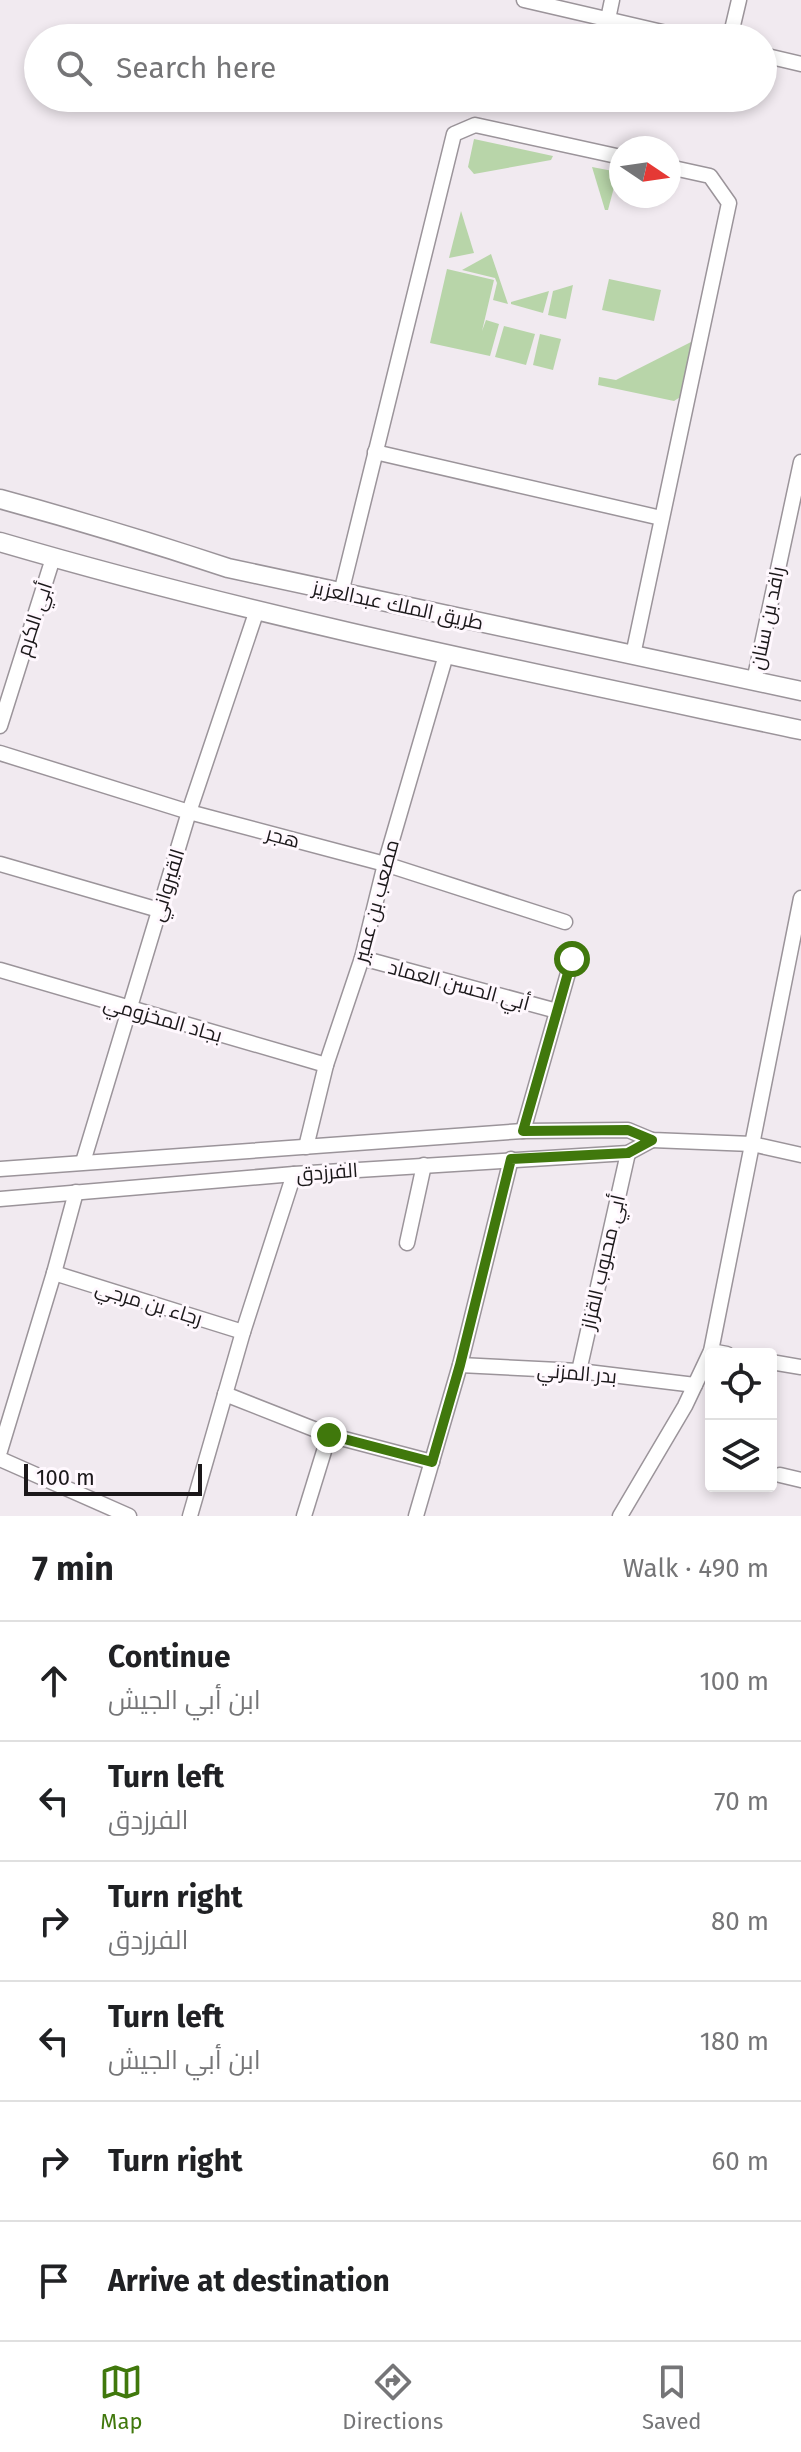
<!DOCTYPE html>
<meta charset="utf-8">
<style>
:root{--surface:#fff;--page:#f2f2f2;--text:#202124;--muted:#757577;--line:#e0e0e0;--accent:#40780c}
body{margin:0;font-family:"Fira Sans",Cairo,sans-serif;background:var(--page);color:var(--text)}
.controls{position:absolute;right:24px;bottom:24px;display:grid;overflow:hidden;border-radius:8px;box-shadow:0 4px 12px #0003}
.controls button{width:72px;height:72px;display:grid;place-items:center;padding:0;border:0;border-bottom:2px solid var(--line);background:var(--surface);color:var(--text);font:40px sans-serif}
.compass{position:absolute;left:609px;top:136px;width:72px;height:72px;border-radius:50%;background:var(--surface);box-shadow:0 4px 12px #0003;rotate:103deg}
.scale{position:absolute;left:24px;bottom:20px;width:178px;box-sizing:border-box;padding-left:8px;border:4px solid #1b181a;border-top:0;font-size:22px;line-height:28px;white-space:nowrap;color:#1b181a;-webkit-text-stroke:6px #fff8fe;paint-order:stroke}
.stop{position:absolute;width:24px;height:24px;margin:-18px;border:6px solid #40780c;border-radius:50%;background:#fff}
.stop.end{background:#40780c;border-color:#fff;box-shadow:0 2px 8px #0008}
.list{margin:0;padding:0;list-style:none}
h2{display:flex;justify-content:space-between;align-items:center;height:104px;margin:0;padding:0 32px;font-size:34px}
h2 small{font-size:26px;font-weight:400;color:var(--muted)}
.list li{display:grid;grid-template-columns:52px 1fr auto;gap:24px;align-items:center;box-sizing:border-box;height:120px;padding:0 32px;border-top:2px solid var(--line)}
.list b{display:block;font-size:30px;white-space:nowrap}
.list p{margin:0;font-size:26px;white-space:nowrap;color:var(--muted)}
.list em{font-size:26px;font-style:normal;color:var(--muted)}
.icon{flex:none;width:44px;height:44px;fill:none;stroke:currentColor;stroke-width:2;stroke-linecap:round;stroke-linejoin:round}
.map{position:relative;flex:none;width:801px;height:1516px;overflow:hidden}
.search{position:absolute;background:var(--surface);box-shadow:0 4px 12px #0003;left:24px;right:24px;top:24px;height:88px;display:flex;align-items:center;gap:20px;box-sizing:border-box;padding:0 28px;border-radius:44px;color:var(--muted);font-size:30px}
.sheet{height:824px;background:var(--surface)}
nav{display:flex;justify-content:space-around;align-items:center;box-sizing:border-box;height:112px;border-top:2px solid var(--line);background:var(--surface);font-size:22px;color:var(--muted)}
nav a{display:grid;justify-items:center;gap:4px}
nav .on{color:var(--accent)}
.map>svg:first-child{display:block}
.green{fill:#b8d5a9}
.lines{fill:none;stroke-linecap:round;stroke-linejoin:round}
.minor-casing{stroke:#9b949a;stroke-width:17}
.major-casing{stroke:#9b949a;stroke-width:21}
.minor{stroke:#fff;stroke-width:14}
.major{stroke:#fff;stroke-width:18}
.route{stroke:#40780c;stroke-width:10}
.labels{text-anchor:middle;stroke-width:6;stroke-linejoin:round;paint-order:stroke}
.street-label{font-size:20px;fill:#1b181a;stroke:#fff8fe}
</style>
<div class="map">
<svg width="801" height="1516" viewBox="0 0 801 1516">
<rect width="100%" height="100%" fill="#f1eaf0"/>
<g class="green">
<path d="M 474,139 L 553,156 L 551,160 L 474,174 L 468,167 Z"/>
<path d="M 592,167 L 618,172 L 608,210 L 605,210 Z"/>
<path d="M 461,211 L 474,253 L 449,258 Z"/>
<path d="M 491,254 L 508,304 L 493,300 L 497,283 L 495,278 L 462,270 Z"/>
<path d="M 447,269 L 494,280 L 482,331 L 486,320 L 499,324 L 490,356 L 430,343 Z"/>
<path d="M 609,279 L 661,290 L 654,321 L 602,310 Z"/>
<path d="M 573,285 L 566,319 L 548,315 L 553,291 Z"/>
<path d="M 549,291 L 543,313 L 511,304 L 511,302 Z"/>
<path d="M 504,326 L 535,334 L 526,365 L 495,357 Z"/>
<path d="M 540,334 L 561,339 L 553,370 L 533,365 Z"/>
<path d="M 693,341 L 682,396 L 674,401 L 598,385 L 599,377 L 616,380 Z"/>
</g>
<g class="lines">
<defs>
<g id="minor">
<path d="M 524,0 L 688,38"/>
<path d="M 608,19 L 612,0"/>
<path d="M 730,38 L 739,0"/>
<path d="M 763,55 L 801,64"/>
<path d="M 375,452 L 661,518"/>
<path d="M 341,593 L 454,134 L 475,125 L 621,157"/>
<path d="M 633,655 L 729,203 L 710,176 L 669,167"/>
<path d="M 754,681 L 801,462"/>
<path d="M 0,726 L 53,558"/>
<path d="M 0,753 L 189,812 L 385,864 L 565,922"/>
<path d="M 0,864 L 159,910"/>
<path d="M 362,958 L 557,1011"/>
<path d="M 0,970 L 326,1065"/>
<path d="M 523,1131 L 572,959"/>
<path d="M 306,1147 L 326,1065 L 362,958 L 385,864 L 446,655"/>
<path d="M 83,1162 L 189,812 L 257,610"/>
<path d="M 0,1169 L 523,1131 L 628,1130 L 652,1140 L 752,1144 L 801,1155"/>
<path d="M 0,1199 L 294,1174 L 628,1153 L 652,1140"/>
<path d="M 407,1243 L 424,1165"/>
<path d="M 54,1273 L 243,1332"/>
<path d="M 711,1351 L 727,1354"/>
<path d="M 771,1362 L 801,1367"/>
<path d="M 460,1365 L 579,1371 L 695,1385"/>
<path d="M 579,1371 L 628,1153"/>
<path d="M 225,1394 L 329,1435 L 432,1462"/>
<path d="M 0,1451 L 54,1273 L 76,1192"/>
<path d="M 0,1459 L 129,1516"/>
<path d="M 780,1475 L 801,1480"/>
<path d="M 190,1516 L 243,1332 L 294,1174"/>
<path d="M 304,1516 L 329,1435"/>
<path d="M 416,1516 L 460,1365 L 511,1159"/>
<path d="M 620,1516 L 685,1406 L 711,1351 L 801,898"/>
</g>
<g id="major">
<path d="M 0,499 C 77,520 153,543 228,568 L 801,691"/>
<path d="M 0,542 C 263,619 533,673 801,730"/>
</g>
</defs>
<use href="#minor" class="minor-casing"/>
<use href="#major" class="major-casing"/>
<use href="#minor" class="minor"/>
<use href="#major" class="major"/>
</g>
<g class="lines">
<path class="route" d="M 329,1435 L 432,1462 L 460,1365 L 511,1159 L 628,1153 L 652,1140 L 628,1130 L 523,1131 L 572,959"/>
</g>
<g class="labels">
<g class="street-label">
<text transform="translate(398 605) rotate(12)" y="7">طريق الملك عبدالعزيز</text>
<text transform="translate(767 618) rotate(-78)" y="7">رافد بن سنان</text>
<text transform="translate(34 619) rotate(-72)" y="7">أبي الكرم</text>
<text transform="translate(283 837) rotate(15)" y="7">هجر</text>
<text transform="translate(167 885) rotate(-73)" y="7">القيرواني</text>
<text transform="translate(376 901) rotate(-75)" y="7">مصعب بن عمير</text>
<text transform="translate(459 985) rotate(15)" y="7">أبي الحسن العماد</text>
<text transform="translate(163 1019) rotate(16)" y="7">بجاد المخزومي</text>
<text transform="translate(327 1172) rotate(-4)" y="7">الفرزدق</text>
<text transform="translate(603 1262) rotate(-77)" y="7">أبي محبوب القزاز</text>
<text transform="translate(149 1303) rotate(17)" y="7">رجاء بن مرجي</text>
<text transform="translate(577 1373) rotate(5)" y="7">بدر المزني</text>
</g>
</g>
</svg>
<div class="controls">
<button><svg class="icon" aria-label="locate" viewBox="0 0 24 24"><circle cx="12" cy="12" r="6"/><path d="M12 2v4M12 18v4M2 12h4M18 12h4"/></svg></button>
<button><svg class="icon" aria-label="layers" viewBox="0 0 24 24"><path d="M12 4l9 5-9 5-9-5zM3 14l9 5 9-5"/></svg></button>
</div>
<svg class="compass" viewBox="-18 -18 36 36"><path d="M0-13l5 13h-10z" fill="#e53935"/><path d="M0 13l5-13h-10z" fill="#757577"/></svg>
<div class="scale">100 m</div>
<div class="stop" style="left:572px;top:959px"></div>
<div class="stop end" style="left:329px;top:1435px"></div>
<div class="search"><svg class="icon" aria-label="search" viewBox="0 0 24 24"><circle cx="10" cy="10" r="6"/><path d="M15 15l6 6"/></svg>Search here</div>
</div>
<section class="sheet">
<h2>7 min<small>Walk · 490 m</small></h2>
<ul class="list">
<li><svg class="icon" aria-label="ahead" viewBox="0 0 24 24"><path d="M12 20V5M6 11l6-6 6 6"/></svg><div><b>Continue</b><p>ابن أبي الجيش</p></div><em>100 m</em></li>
<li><svg class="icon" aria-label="left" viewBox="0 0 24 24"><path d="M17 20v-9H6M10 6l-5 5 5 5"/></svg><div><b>Turn left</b><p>الفرزدق</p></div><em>70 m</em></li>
<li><svg class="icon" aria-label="right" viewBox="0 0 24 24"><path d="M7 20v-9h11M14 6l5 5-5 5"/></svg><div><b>Turn right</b><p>الفرزدق</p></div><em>80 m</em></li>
<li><svg class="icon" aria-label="left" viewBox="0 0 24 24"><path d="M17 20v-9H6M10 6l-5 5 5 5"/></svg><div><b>Turn left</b><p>ابن أبي الجيش</p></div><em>180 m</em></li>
<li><svg class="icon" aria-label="right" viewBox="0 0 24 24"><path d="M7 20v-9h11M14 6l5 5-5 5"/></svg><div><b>Turn right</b></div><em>60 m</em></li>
<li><svg class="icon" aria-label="arrive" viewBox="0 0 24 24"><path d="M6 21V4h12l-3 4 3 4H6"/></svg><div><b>Arrive at destination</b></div></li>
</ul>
</section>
<nav>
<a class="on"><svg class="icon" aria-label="map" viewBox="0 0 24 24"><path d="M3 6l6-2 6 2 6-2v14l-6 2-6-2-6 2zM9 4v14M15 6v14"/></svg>Map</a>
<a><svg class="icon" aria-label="directions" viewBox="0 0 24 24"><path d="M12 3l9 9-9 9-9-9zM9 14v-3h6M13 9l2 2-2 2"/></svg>Directions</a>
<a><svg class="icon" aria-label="saved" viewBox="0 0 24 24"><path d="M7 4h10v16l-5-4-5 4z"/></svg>Saved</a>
</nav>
